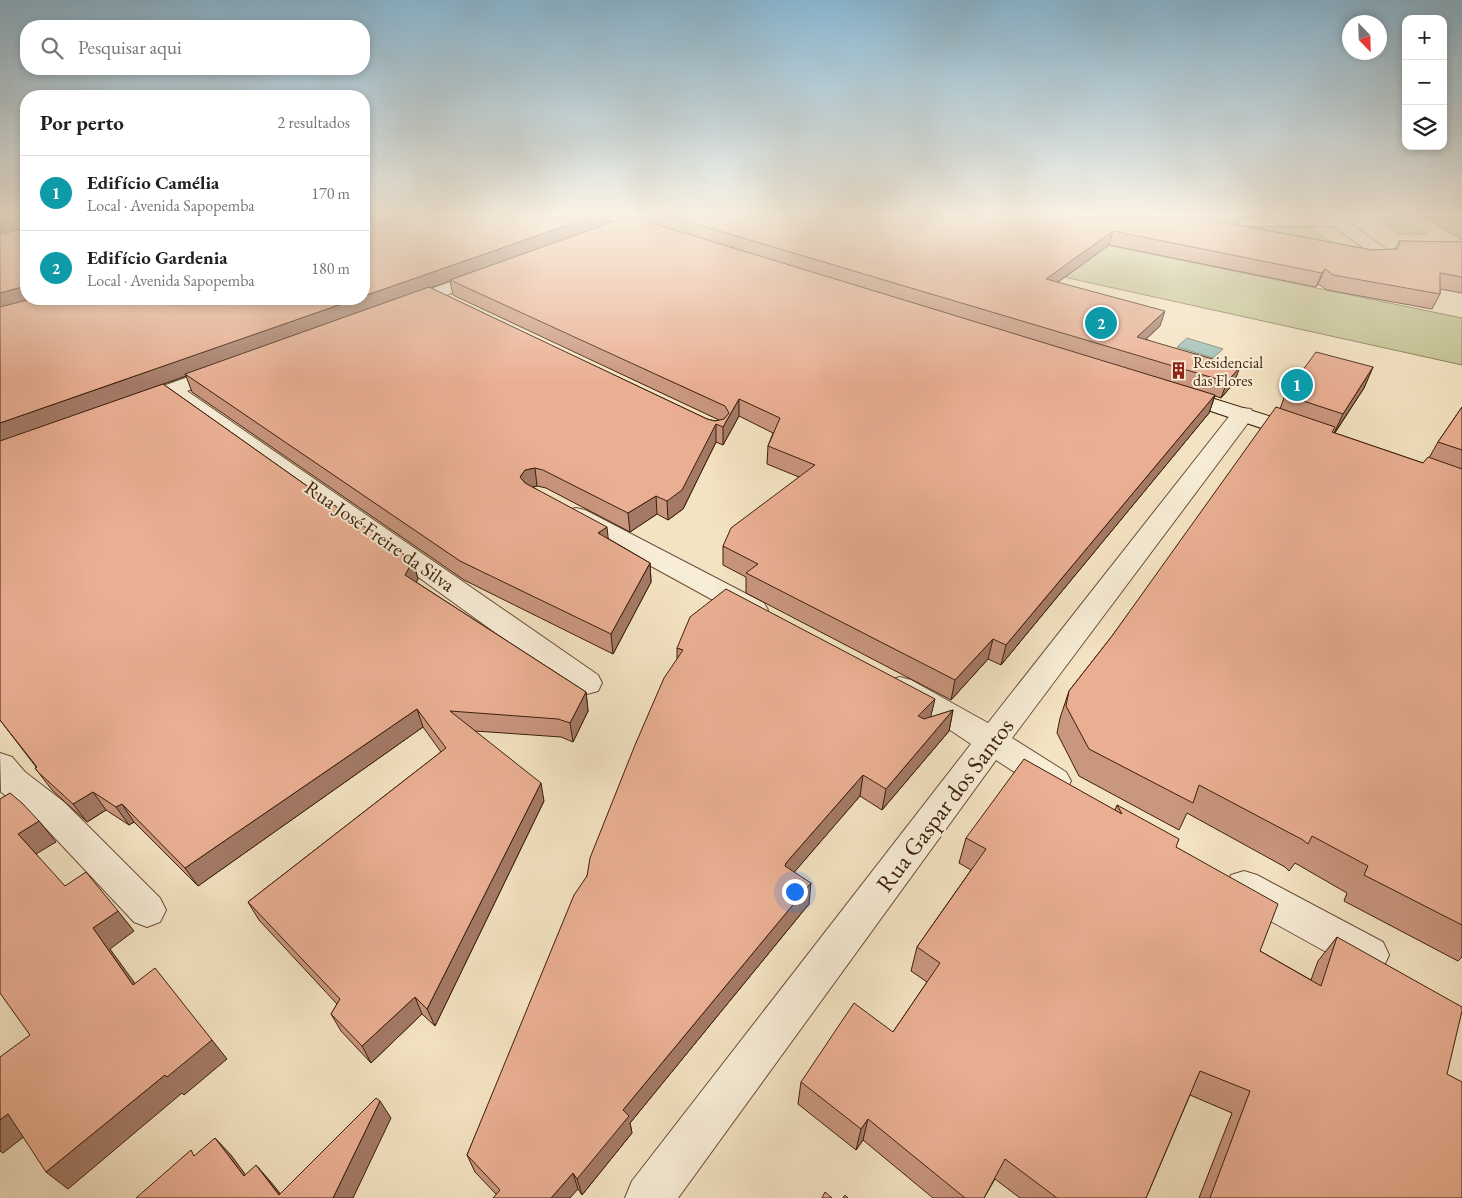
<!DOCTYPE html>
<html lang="pt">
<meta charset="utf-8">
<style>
:root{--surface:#fff;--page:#f6f6f6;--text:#202124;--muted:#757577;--line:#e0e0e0;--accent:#8f2418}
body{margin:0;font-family:"EB Garamond",serif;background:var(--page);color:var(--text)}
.controls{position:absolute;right:15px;top:15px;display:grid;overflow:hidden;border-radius:10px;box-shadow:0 2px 8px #0003}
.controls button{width:45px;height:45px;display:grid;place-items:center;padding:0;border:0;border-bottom:1px solid var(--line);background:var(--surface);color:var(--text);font:25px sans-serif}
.compass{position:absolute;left:1342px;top:15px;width:45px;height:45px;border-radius:50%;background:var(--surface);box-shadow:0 2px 8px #0003;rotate:157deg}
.you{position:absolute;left:794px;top:891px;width:18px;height:18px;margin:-12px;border:4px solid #fff;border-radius:50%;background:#1a73e8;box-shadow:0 0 0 8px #1a73e833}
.badge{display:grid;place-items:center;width:32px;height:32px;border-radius:50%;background:var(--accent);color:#fff;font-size:16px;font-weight:700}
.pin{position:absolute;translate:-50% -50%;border:2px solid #fff;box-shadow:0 1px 5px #0006}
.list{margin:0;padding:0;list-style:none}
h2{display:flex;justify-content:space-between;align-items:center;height:65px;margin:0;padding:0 20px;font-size:21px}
h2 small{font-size:16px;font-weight:400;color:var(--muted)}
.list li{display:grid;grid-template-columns:32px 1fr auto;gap:15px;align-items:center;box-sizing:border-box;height:75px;padding:0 20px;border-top:1px solid var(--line)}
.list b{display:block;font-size:19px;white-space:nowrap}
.list p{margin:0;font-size:16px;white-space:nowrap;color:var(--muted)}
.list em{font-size:16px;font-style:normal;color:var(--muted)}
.icon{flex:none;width:28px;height:28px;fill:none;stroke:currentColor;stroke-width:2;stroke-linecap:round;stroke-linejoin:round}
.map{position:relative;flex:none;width:1462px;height:1198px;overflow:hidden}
.search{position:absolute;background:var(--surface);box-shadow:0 2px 8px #0003;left:20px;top:20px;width:350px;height:55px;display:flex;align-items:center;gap:12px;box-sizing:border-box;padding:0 18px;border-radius:20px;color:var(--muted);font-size:19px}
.panel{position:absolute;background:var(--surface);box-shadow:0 2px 8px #0003;left:20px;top:90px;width:350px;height:215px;border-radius:20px}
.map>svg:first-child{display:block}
.green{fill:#c1c28f;stroke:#7e704c}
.water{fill:#9cbeb5;stroke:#767e71}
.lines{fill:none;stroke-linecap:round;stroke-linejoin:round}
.minor-casing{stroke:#6a4f38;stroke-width:2}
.secondary-casing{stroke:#3c1e0a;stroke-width:2}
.minor{fill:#f8edd7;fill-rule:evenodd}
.secondary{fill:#f8edd7;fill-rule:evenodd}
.wall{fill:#c9967e;stroke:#3c1e0a;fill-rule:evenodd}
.shaded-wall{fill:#a47a67;stroke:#3c1e0a}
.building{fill:#eaaf93;stroke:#3c1e0a}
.labels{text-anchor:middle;stroke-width:4;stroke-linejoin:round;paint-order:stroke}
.far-poi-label{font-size:16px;fill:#3c1e0a;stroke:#f8edd7;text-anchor:start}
.street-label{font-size:20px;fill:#3c1e0a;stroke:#f8edd7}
.near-street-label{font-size:24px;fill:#3c1e0a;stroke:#f8edd7}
</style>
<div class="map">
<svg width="1462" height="1198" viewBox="0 0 1462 1198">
<rect width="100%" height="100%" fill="#f4e3c2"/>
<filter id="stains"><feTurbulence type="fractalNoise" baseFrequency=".004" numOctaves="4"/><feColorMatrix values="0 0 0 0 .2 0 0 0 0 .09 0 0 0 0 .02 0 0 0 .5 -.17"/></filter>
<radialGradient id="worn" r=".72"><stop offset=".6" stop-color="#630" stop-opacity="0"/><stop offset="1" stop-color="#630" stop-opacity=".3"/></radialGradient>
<g class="green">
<path d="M 967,216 L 1462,318 L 1462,365 L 996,262 Z"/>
<path d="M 1370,216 L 1401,216 L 1429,234 L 1398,234 Z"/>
<path d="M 1249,228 L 1310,228 L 1334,244 Z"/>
</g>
<path class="water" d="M 1187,338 L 1223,349 L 1213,358 L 1177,347 Z"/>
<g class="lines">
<defs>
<g id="minor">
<path d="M 1323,216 L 1339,216 L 1343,218 L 1387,250 L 1392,258 L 1390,261 L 1384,263 L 1353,259 L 1351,256 L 1353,253 L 1369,252 L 1333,226 L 1202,226 L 1197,225 L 1195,222 L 1197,219 L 1202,218 Z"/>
<path d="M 487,269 L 493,270 L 495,274 L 493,278 L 408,309 L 402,310 L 396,309 L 393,305 L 396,301 Z"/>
<path d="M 224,364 L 231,366 L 234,370 L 231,374 L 187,391 L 598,675 L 602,683 L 598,691 L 587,694 L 576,691 L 169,397 L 137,408 L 130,406 L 127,402 L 130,398 Z"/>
<path d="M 1243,408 L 1251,409 L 1254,414 L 1251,419 L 1012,738 L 1066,772 L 1071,781 L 1066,790 L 1054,794 L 1042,790 L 996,760 L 678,1198 L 625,1198 L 632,1181 L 971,744 L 941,724 L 889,696 L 885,688 L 889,680 L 900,677 L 911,680 L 988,723 L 1235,409 Z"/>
<path d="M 576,508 L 585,510 L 764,603 L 768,610 L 764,617 L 754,619 L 744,617 L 567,520 L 564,515 L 567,510 Z"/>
<path d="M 0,753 L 12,757 L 25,772 L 64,802 L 160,898 L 166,910 L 160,922 L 147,927 L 134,922 L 40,822 L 1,792 Z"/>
<path d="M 1244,871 L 1257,875 L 1383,942 L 1389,955 L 1383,968 L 1369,973 L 1355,968 L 1231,899 L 1225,887 L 1231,875 Z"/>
</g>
<g id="secondary">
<path d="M 600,216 L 621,216 L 658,227 L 661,230 L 658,233 L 653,235 L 602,219 Z"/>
<path d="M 1176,387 L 1310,429 L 1313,434 L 1310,439 L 1302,441 L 1294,439 L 1169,397 L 1166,393 L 1169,389 Z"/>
</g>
</defs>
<use href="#minor" class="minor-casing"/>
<use href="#secondary" class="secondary-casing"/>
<use href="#minor" class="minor"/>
<use href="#secondary" class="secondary"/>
</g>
<g class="wall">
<path d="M 0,216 L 26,299 L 364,299 L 364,216 L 610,216 L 610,222 L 627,216 L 626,216 L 1268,216 L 1241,217 L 1238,225 L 1372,250 L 1395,249 L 1399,241 L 1462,242 L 1462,293 L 1440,289 L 1440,294 L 1432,309 L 1327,290 L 1318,284 L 1316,287 L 1109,245 L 1058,282 L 1160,326 L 1146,339 L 1234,383 L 1221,398 L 1215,396 L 1209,413 L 1001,665 L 988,659 L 951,700 L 746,593 L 746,577 L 723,565 L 723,546 L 799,477 L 767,464 L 768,446 L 773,433 L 739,416 L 723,445 L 716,442 L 683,509 L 668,520 L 657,514 L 630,532 L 546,488 L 537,486 L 533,487 L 609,539 L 650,563 L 651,582 L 613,654 L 464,580 L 192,392 L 186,376 L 163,384 L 413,561 L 418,579 L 416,582 L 586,692 L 588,711 L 573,742 L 561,737 L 475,731 L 544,801 L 435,1026 L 422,1014 L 371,1063 L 341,1031 L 331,1014 L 337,1004 L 259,920 L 248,902 L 441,752 L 423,727 L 198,886 L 134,822 L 129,825 L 106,810 L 87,822 L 52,790 L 35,768 L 36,767 L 0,720 ZM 450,281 L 453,295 L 719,420 L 715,421 L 707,419 L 430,288 Z"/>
<path d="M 1423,216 L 1462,216 L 1462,240 Z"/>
<path d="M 1373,367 L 1364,388 L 1335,433 L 1423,463 L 1429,458 L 1438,442 L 1462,407 L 1462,957 L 1458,961 L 1344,901 L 1347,893 L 1295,863 L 1289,871 L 1285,867 L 1187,813 L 1179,830 L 1079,776 L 1057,733 L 1060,718 L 1069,691 L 1112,636 L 1280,409 L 1285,395 Z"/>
<path d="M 677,648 L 931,717 L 953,710 L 949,731 L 882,810 L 860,796 L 794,872 L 809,904 L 630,1123 L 632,1133 L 582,1195 L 578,1189 L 496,1194 L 475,1172 L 467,1155 L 587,876 L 677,659 Z"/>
<path d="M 1117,805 L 1176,847 L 1260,951 L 1311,980 L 1318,961 L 1337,937 L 1447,1074 L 1462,1198 L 1199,1198 L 1232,1113 L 1190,1095 L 1146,1198 L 1020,1198 L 995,1179 L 984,1198 L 933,1198 L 863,1140 L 856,1150 L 798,1104 L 801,1082 L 893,1032 L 927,982 L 911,971 L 917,947 L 971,870 L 959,863 L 966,838 L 1115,810 Z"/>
</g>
<g class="shaded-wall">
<path d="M 594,216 L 610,216 L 610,224 L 450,280 L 450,281 L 187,376 L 185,374 L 186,376 L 0,443 L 0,423 L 356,299 L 364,299 L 364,296 Z"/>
<path d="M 21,217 L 26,229 L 0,237 L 0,222 Z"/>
<path d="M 1113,231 L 1109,245 L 1043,293 L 1046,279 Z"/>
<path d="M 1325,269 L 1318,284 L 1316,287 L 1322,273 Z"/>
<path d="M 26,286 L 26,299 L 41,299 L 0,310 L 0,293 Z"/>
<path d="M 1165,311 L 1160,326 L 1132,352 L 1137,337 Z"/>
<path d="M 1240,367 L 1234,383 L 1221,398 L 1227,382 Z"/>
<path d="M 1373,367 L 1364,388 L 1333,435 L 1343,414 Z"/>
<path d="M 1215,395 L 1209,413 L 1001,665 L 1006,645 Z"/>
<path d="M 739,399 L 739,416 L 723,445 L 723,427 Z"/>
<path d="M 716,424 L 716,442 L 683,509 L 668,520 L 667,501 Z"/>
<path d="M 535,468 L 537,486 L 529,488 L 520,477 L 525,470 Z"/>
<path d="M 656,496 L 657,514 L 630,532 L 628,513 Z"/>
<path d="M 607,527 L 609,546 L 598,533 Z"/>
<path d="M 413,561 L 418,579 L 410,593 L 405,575 Z"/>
<path d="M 650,563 L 651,582 L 613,654 L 611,634 Z"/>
<path d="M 993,639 L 988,659 L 951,700 L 955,680 Z"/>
<path d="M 586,692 L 588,711 L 573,742 L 570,723 Z"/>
<path d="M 935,699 L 930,720 L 914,737 L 918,716 Z"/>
<path d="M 417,709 L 423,727 L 198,886 L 185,868 Z"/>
<path d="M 953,710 L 949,731 L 882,810 L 886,789 Z"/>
<path d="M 863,775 L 860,796 L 785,883 L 785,866 L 786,863 Z"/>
<path d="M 541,783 L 544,801 L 435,1026 L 427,1009 Z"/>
<path d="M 93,792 L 106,810 L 87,822 L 73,804 Z"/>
<path d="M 122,804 L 134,822 L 129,825 L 116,807 Z"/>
<path d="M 39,821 L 56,842 L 36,854 L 18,834 Z"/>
<path d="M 811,883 L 809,904 L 630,1123 L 632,1133 L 582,1195 L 577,1179 L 623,1110 Z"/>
<path d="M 118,911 L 134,931 L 110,949 L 150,1004 L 133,985 L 93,928 Z"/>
<path d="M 415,997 L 422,1014 L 371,1063 L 362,1046 Z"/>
<path d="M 212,1040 L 227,1059 L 184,1095 L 182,1093 L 68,1189 L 46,1172 L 165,1075 Z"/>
<path d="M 380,1101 L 391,1118 L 353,1198 L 333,1198 Z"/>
<path d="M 8,1114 L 30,1132 L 3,1153 L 0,1151 L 0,1120 Z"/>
<path d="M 868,1119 L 863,1140 L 856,1150 L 861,1129 Z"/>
<path d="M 215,1138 L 231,1155 L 259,1193 L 244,1176 Z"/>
<path d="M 256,1165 L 270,1181 L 284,1198 L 282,1198 Z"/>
<path d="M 573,1173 L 578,1189 L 570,1198 L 551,1198 Z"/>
</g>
<g class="building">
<path d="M 0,216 L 26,216 L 26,286 L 0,293 L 0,235 L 21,229 L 21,217 L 0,222 Z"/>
<path d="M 364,216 L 594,216 L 364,296 Z"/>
<path d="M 629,216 L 1215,395 L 1006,645 L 993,639 L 955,680 L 746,573 L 758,564 L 723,546 L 731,528 L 815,465 L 768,446 L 780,418 L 739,399 L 723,427 L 716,424 L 682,490 L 667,501 L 656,496 L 628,513 L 543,470 L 535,468 L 525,470 L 520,477 L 525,483 L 607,527 L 598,533 L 650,563 L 611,634 L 460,561 L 185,374 L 429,287 L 707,419 L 715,421 L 724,419 L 729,413 L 725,406 L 450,280 Z"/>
<path d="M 669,216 L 1189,216 L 1372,250 L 1397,249 L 1400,245 L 1399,241 L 1462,242 L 1462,277 L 1440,273 L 1440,294 L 1333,275 L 1325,269 L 1322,273 L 1113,231 L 1046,279 L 1165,311 L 1137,337 L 1240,367 L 1227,382 Z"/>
<path d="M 1451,216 L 1462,216 L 1462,222 Z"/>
<path d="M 31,299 L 356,299 L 0,423 L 0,307 Z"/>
<path d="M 1316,352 L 1373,367 L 1343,414 L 1285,395 Z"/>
<path d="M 163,384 L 413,561 L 405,575 L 586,692 L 570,723 L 558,719 L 450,711 L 541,783 L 427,1009 L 415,997 L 362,1046 L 331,1014 L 340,999 L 248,902 L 446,748 L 417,709 L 185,868 L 122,804 L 116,807 L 93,792 L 73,804 L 38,772 L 35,768 L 37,767 L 0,720 L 0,441 Z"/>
<path d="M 1276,407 L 1335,427 L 1332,432 L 1423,463 L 1428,457 L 1462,469 L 1462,925 L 1364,875 L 1368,866 L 1312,836 L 1308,844 L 1303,840 L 1199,785 L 1193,803 L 1089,749 L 1066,706 L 1069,691 L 1112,636 Z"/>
<path d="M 1462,407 L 1462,450 L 1438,442 Z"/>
<path d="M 726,589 L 935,699 L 918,716 L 924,719 L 953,710 L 886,789 L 863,775 L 786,863 L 785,866 L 811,883 L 623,1110 L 629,1116 L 577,1179 L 573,1173 L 551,1198 L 493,1198 L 500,1190 L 467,1155 L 574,895 L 587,876 L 590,858 L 635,745 L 664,678 L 683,650 L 677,648 L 690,617 Z"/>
<path d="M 1024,759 L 1122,814 L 1117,805 L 1179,839 L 1176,847 L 1278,904 L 1260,951 L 1321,986 L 1337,937 L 1462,1007 L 1462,1011 L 1447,1074 L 1462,1082 L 1462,1198 L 1210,1198 L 1250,1091 L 1200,1071 L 1146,1198 L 1057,1198 L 1005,1159 L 984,1198 L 965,1198 L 868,1119 L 861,1129 L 801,1082 L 854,1003 L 893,1032 L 940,963 L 917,947 L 986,849 L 966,838 Z"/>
<path d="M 10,793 L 22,803 L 39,821 L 18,834 L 65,886 L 86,872 L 118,911 L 93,928 L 133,985 L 155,968 L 212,1040 L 167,1077 L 165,1075 L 46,1172 L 8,1114 L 0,1120 L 0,1057 L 30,1035 L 0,993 L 0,799 Z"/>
<path d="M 376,1098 L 380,1101 L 333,1198 L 136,1198 L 191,1150 L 194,1156 L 215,1138 L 244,1176 L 256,1165 L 279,1195 Z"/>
<path d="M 825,1192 L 832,1198 L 822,1198 Z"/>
<path d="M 845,1195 L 848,1198 L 843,1198 Z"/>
</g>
<linearGradient id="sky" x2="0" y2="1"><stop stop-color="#89b8d4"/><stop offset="0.56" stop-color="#faf2e4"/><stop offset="1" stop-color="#faf2e4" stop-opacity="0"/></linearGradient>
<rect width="1462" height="383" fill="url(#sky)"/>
<defs>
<symbol id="building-bare" viewBox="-9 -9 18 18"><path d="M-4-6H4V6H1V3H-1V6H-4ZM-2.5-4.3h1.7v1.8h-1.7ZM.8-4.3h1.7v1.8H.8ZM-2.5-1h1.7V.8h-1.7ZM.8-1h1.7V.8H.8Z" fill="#8f2418" stroke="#f8edd7" stroke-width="2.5" paint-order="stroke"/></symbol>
</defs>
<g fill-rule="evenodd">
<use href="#building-bare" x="1166" y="358" width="25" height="25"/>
</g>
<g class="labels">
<g class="far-poi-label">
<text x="1193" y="368">Residencial<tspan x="1193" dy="18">das Flores</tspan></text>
</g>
<g class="street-label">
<text transform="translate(380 536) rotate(35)" y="7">Rua José Freire da Silva</text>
</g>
<g class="near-street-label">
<text transform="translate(945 805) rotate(-53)" y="8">Rua Gaspar dos Santos</text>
</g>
</g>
<rect width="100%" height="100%" filter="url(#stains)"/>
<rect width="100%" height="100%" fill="url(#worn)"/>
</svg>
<div class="controls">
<button>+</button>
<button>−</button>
<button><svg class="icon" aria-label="layers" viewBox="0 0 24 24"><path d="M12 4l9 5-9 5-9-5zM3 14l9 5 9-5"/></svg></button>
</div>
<svg class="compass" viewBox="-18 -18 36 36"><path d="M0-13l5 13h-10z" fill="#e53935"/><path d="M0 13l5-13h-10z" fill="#757577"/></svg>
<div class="you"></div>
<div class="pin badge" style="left:1297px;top:385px;background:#0f9aa8">1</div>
<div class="pin badge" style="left:1101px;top:323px;background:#0f9aa8">2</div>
<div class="search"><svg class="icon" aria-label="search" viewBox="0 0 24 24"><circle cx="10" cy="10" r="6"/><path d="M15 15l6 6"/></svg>Pesquisar aqui</div>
<section class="panel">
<h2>Por perto<small>2 resultados</small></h2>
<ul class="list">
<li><span class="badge" style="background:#0f9aa8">1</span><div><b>Edifício Camélia</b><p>Local · Avenida Sapopemba</p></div><em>170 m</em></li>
<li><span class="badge" style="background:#0f9aa8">2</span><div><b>Edifício Gardenia</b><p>Local · Avenida Sapopemba</p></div><em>180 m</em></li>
</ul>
</section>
</div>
